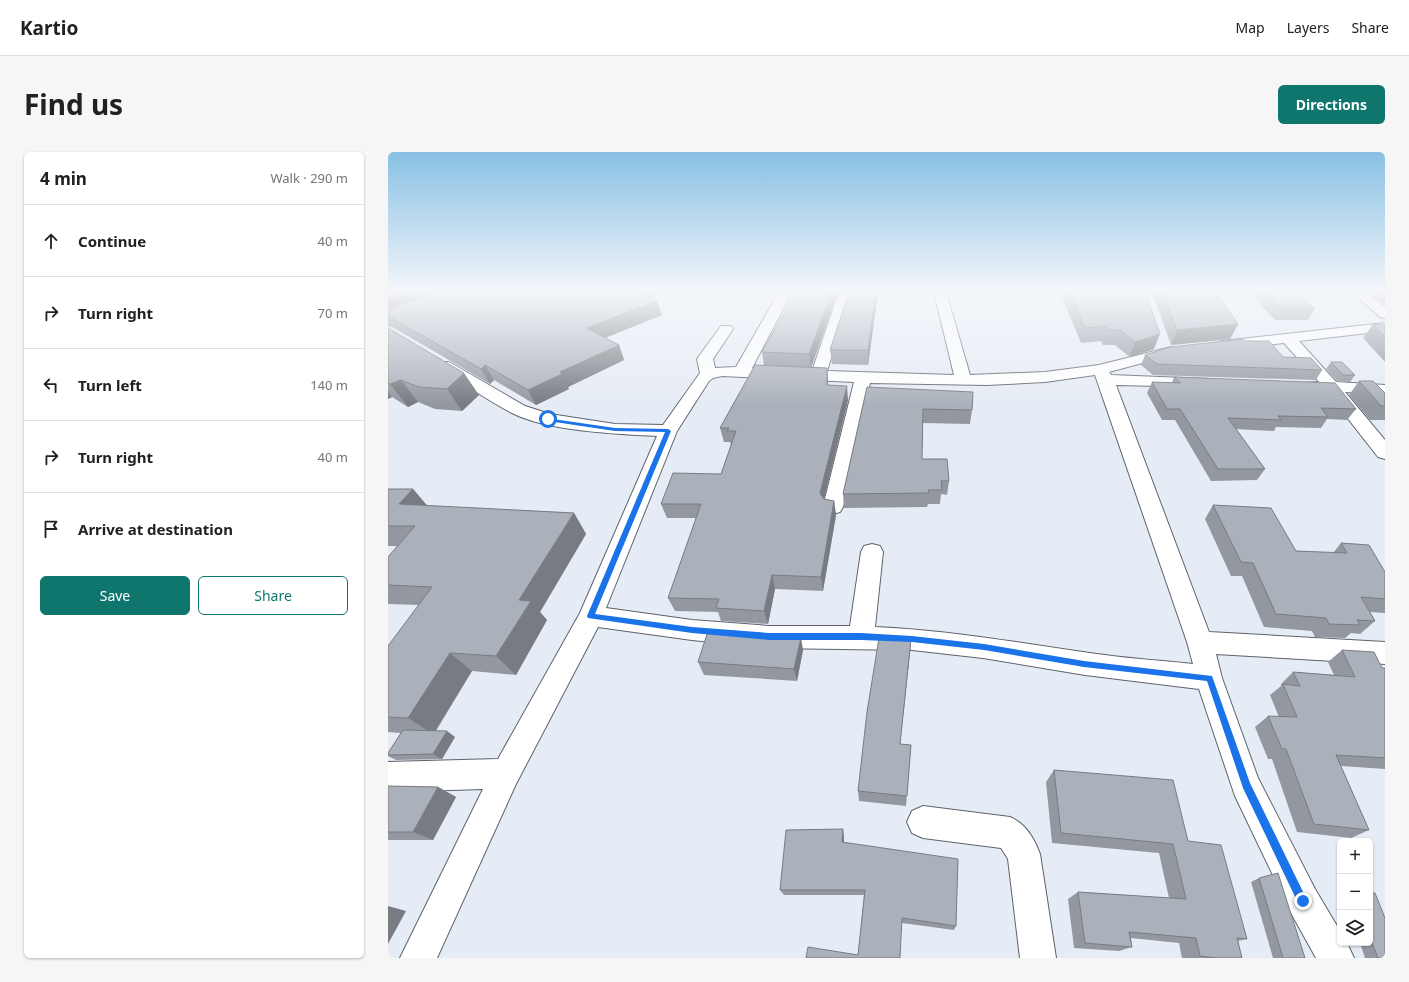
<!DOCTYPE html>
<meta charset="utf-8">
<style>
:root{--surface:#fff;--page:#f6f6f6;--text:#202124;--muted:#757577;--line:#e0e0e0;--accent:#0f766e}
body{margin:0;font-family:"Noto Sans",sans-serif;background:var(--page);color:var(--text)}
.controls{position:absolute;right:12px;bottom:12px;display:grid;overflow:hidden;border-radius:6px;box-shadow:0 1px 3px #0004}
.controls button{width:36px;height:36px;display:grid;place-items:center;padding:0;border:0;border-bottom:1px solid var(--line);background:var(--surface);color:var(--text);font:20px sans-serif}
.stop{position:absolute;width:12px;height:12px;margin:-9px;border:3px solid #1a73e8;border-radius:50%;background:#fff}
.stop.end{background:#1a73e8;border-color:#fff;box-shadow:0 1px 4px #0008}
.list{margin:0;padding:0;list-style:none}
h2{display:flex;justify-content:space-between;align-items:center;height:52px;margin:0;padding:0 16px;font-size:17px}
h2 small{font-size:13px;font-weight:400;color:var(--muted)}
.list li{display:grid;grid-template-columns:26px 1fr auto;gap:12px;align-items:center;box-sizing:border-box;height:72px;padding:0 16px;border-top:1px solid var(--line)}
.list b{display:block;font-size:15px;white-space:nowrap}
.list em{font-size:13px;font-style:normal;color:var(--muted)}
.actions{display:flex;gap:8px;padding:12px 16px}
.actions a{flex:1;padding:9px 0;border:1px solid var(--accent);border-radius:6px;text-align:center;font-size:14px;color:var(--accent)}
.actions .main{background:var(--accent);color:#fff}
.icon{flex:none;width:22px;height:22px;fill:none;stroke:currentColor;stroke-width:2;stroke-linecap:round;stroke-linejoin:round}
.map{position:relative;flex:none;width:997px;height:806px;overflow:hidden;border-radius:6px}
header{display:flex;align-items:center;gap:24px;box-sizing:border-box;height:56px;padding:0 20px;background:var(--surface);border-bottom:1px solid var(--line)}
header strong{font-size:19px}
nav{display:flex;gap:22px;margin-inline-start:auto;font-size:14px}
.intro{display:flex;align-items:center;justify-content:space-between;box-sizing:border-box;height:96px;padding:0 24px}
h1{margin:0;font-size:28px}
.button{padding:10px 18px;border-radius:6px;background:var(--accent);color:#fff;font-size:14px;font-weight:700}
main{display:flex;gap:24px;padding:0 24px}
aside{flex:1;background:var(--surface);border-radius:6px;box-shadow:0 1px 3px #0004}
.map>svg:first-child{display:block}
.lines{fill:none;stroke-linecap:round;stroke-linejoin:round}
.minor-casing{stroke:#5e636b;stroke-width:2}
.minor{fill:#fff;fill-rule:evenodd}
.wall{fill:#9398a0}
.shaded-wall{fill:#787c82}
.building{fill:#abb1ba;stroke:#787c82}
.route{fill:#1a73e8}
</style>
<header>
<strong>Kartio</strong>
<nav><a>Map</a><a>Layers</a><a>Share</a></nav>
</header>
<div class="intro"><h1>Find us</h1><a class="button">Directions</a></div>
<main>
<aside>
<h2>4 min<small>Walk · 290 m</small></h2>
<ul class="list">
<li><svg class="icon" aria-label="ahead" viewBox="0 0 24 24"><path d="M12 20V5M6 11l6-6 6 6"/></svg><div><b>Continue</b></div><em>40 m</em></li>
<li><svg class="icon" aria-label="right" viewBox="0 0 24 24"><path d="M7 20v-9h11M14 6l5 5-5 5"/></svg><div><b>Turn right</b></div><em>70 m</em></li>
<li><svg class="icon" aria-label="left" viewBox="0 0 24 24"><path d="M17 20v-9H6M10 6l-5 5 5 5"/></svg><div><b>Turn left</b></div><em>140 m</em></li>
<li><svg class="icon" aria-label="right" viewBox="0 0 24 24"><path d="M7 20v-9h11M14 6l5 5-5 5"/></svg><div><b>Turn right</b></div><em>40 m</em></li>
<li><svg class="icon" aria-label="arrive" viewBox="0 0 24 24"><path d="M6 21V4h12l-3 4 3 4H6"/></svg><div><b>Arrive at destination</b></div></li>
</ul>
<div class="actions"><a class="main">Save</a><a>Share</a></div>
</aside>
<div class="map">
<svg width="997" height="806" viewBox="0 0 997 806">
<rect width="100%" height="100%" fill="#e6ecf5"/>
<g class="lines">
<defs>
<g id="minor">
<path d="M 391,140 L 404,140 L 364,216 L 424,219 L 451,140 L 464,140 L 439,219 L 566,223 L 546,140 L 558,140 L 582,223 L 657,220 L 711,213 L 783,195 L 788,196 L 790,199 L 788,202 L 721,220 L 723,223 L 821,227 L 823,230 L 821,233 L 815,235 L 728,233 L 821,480 L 997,490 L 997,512 L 828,502 L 834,526 L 870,626 L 927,737 L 952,779 L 952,791 L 959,791 L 966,806 L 928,806 L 903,761 L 847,644 L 811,537 L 697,523 L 595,506 L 524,498 L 381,496 L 304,488 L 210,475 L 128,632 L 49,806 L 12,806 L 95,637 L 0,640 L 0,610 L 110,607 L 192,461 L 269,284 C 229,282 159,279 124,261 C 99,248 75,231 51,216 L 48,213 L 51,210 L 61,210 L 137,254 L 162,262 L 227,272 L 275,273 L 312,221 L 309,207 L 333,174 L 343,174 L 345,177 L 325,207 L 327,216 L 348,215 ZM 707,223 L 799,490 L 805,512 C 768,508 732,506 695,500 C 626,490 557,478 487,475 L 495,400 L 492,394 L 484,392 L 476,394 L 473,400 L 462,474 L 381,474 L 304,468 L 218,456 L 289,279 L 321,229 L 325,226 L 334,224 L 466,230 L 435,355 L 438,360 L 445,362 L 452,360 L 455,355 L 482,231 L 599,233 L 657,230 Z"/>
<path d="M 964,140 L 978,140 L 997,155 L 997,166 L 992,165 Z"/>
<path d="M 997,171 L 997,179 L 911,189 L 948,230 L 997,233 L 997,241 L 992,242 L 957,240 L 997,288 L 997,307 L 990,305 L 939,240 L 915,237 L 913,234 L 915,231 L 931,230 L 896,191 L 835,197 L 830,196 L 828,193 L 830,190 L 835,189 Z"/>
<path d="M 535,654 L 622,665 C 638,672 646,686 652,702 L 668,806 L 632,806 L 620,707 L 613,696 L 535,686 L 524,681 L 519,670 L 524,659 Z"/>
</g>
</defs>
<use href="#minor" class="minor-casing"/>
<use href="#minor" class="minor"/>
</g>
<g class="wall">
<path d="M 0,140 L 267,145 L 264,146 L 274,163 L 217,186 L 231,193 L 236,208 L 180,235 L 181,237 L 148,253 L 106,228 L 102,232 L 6,176 L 0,174 Z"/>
<path d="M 450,140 L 423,215 L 439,216 L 440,233 L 460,248 L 436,347 L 446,349 L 448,363 L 435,439 L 387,437 L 380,472 L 333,469 L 330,460 L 287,459 L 280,446 L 308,366 L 279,366 L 273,352 L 333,322 L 343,293 L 342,290 L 336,290 L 332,276 L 376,214 L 374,200 Z"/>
<path d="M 461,140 L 490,140 L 480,213 L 444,212 L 442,198 Z"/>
<path d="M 585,140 L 624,140 L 586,142 Z"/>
<path d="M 672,140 L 757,140 L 766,197 L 742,205 L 727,193 L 715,193 L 713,189 L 693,191 Z"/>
<path d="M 764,140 L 827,140 L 850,172 L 842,187 L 783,193 Z"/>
<path d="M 861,140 L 909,140 L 927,157 L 920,168 L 887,168 Z"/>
<path d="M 981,140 L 997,140 L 997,153 Z"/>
<path d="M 985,172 L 997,173 L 997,210 L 975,186 Z"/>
<path d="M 0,176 L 91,243 L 74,259 L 47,257 L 30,250 L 20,255 L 4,245 L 0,247 Z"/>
<path d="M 856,189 L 895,205 L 934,218 L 928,228 L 765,223 L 753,213 L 757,203 Z"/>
<path d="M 943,210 L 967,223 L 962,230 L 950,230 L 938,217 Z"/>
<path d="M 786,225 L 968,257 L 959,268 L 939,267 L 933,276 L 888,275 L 886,279 L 848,277 L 877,317 L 869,328 L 823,329 L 787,268 L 774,268 L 759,241 L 764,230 L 784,231 Z"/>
<path d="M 971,229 L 997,241 L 997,268 L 982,268 L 961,243 Z"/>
<path d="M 479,235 L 584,258 L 582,272 L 534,271 L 534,307 L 561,329 L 559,343 L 553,342 L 552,352 L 540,352 L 539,355 L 456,356 L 455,342 Z"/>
<path d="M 0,337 L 25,337 L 39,354 L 186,361 L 198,382 L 152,460 L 159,468 L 128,523 L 84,519 L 48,579 L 67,585 L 54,607 L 8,608 L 0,604 L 0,601 L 13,581 L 0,580 L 0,494 L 31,453 L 0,452 L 0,405 L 9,394 L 0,394 Z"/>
<path d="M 825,353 L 908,399 L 945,401 L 953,391 L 997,420 L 997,461 L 982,460 L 987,469 L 972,482 L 963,481 L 957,486 L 927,485 L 924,479 L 876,475 L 854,424 L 843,424 L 817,367 Z"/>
<path d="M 377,484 L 415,498 L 409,529 L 316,523 L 310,510 Z"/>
<path d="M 523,487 L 522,500 L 512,592 L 523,593 L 518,654 L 471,649 L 470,639 Z"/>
<path d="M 954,498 L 994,516 L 997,516 L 997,617 L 953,614 L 981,678 L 963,686 L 909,680 L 884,607 L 880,607 L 867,575 L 880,564 L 891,565 L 882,543 L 893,534 L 893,532 L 905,520 L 946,523 L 940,510 Z"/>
<path d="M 666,618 L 800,689 L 859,787 L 850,789 L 854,806 L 794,806 L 791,791 L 743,786 L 744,795 L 731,799 L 686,796 L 680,747 L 690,740 L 781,746 L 771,701 L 664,691 L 658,630 Z"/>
<path d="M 0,634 L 50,635 L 68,645 L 45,688 L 0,688 Z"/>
<path d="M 456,684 L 456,691 L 568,774 L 566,778 L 514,771 L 470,803 L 476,743 L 396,743 L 392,738 Z"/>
<path d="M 871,726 L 917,806 L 885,806 L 863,730 Z"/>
<path d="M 982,741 L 997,806 L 977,806 L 972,791 L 982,791 Z"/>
</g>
<g class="shaded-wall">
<path d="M 15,140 L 65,140 L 0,162 L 0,145 Z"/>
<path d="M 248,140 L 265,140 L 267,145 L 252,151 Z"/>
<path d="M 444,140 L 450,140 L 423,216 L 421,202 Z"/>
<path d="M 488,140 L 490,140 L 480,213 L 480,198 Z"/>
<path d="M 269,149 L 274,163 L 204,191 L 198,176 Z"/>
<path d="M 850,172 L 842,187 L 783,193 L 789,178 Z"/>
<path d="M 772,182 L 766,197 L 742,205 L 747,190 Z"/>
<path d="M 231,193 L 236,208 L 180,235 L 181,237 L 148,253 L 140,238 L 172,220 Z"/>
<path d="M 97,213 L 106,228 L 102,232 L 93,217 Z"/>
<path d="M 439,216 L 440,230 L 440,247 L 439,233 Z"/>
<path d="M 76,221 L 91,243 L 74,259 L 59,237 Z"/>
<path d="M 13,228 L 30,250 L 20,255 L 2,232 Z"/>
<path d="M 459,234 L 460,248 L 434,355 L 432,341 Z"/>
<path d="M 0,240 L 4,245 L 0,247 Z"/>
<path d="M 25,337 L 43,358 L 11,352 Z"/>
<path d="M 446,349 L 448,363 L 435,439 L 433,425 Z"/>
<path d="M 186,361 L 198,382 L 152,460 L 159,468 L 128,523 L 108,504 L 131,448 Z"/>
<path d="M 384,423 L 387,437 L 380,472 L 376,459 Z"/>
<path d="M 413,485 L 415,498 L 409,529 L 406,517 Z"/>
<path d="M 523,487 L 522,500 L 511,603 L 512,592 Z"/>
<path d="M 62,501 L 84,519 L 45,582 L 20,566 Z"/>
<path d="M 59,579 L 67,585 L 54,607 L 45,602 Z"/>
<path d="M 50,635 L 68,645 L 45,688 L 25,680 Z"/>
<path d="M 455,677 L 456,684 L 456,697 L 454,690 Z"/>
<path d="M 0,754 L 18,759 L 0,792 Z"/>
</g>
<g class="building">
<path d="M 0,140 L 15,140 L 0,145 Z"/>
<path d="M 51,140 L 252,140 L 269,149 L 198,176 L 231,193 L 172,220 L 174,222 L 140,238 L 97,213 L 93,217 L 0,164 L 0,157 Z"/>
<path d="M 408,140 L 444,140 L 421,202 L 374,200 Z"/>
<path d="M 461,140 L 488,140 L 480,198 L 442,198 Z"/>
<path d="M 681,140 L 757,140 L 772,182 L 747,190 L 732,178 L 720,178 L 718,174 L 697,176 Z"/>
<path d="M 774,140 L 827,140 L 850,172 L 789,178 Z"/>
<path d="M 877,140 L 909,140 L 927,157 L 893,156 Z"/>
<path d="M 985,172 L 997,173 L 997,185 Z"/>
<path d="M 0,176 L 76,221 L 59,237 L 31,235 L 13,228 L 2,232 L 0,231 Z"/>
<path d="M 855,187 L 856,189 L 881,189 L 895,205 L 923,206 L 934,218 L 769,212 L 757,203 L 783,195 Z"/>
<path d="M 943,210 L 954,210 L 967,223 L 955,223 Z"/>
<path d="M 367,213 L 439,216 L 439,233 L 459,234 L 432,341 L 436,347 L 446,349 L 433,425 L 384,423 L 376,459 L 328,456 L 331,447 L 280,446 L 313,352 L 273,352 L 285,321 L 333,322 L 348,279 L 339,279 L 341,276 L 332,276 Z"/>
<path d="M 786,225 L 947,231 L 968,257 L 933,256 L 940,265 L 890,264 L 893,268 L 840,266 L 877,317 L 830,317 L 792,257 L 779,257 L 764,230 L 793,231 Z"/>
<path d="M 971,229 L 985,229 L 997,241 L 997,254 L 993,254 Z"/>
<path d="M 479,235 L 585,240 L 584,258 L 535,257 L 534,307 L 559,307 L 561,329 L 553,329 L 554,338 L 540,338 L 541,341 L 455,342 Z"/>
<path d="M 0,337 L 25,337 L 11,352 L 186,361 L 131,448 L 143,449 L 108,504 L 62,501 L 20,566 L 0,565 L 0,494 L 44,435 L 0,433 L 0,405 L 27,374 L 0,374 Z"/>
<path d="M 825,353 L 883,356 L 908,399 L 959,401 L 953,391 L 981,393 L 997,420 L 997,447 L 973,445 L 987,469 L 969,468 L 972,473 L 941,472 L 938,466 L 888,462 L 865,411 L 853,410 Z"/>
<path d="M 320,479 L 377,484 L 413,485 L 406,517 L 310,510 Z"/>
<path d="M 491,486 L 523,487 L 512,592 L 523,593 L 519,644 L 470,639 L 479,560 Z"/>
<path d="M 954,498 L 986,500 L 994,516 L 997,516 L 997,606 L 948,603 L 981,678 L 926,672 L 898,597 L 894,597 L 880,564 L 909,565 L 895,532 L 912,534 L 905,520 L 967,525 Z"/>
<path d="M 15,578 L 59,579 L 45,602 L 0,603 L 0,601 Z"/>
<path d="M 666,618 L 785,628 L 800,689 L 833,693 L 859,787 L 849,786 L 854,806 L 829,806 L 812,804 L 808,786 L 741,780 L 744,795 L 697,791 L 690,740 L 798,747 L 785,692 L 673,681 Z"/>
<path d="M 0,634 L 50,635 L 25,680 L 0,680 Z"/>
<path d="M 455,677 L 454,690 L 570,707 L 568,774 L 514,766 L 512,806 L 418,806 L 420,795 L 470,803 L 477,738 L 392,738 L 398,678 Z"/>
<path d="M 890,721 L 917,806 L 895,806 L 871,726 Z"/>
<path d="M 982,741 L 987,741 L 997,766 L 997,806 L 990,806 L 982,786 Z"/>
</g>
<linearGradient id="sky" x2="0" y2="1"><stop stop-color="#88c0e4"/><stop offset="0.55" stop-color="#f4f6fa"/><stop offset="1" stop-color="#f4f6fa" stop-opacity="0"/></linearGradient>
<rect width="997" height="253" fill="url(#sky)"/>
<path class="route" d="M 158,266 L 227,276 L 280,277 L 283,279 L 207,462 L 304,475 L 381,481 L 473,481 L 524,484 L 596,492 L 696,509 L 824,524 L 862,631 L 918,746 L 920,749 L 918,753 L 915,754 L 911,753 L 855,636 L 819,529 L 696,515 L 596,498 L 524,490 L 473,488 L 381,488 L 304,481 L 200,466 L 199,464 L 277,280 L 227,279 L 160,269 Z"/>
</svg>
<div class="controls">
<button>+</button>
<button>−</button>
<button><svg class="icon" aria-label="layers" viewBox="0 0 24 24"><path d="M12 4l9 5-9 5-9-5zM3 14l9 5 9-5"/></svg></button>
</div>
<div class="stop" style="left:160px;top:267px"></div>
<div class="stop end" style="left:915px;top:749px"></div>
</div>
</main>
